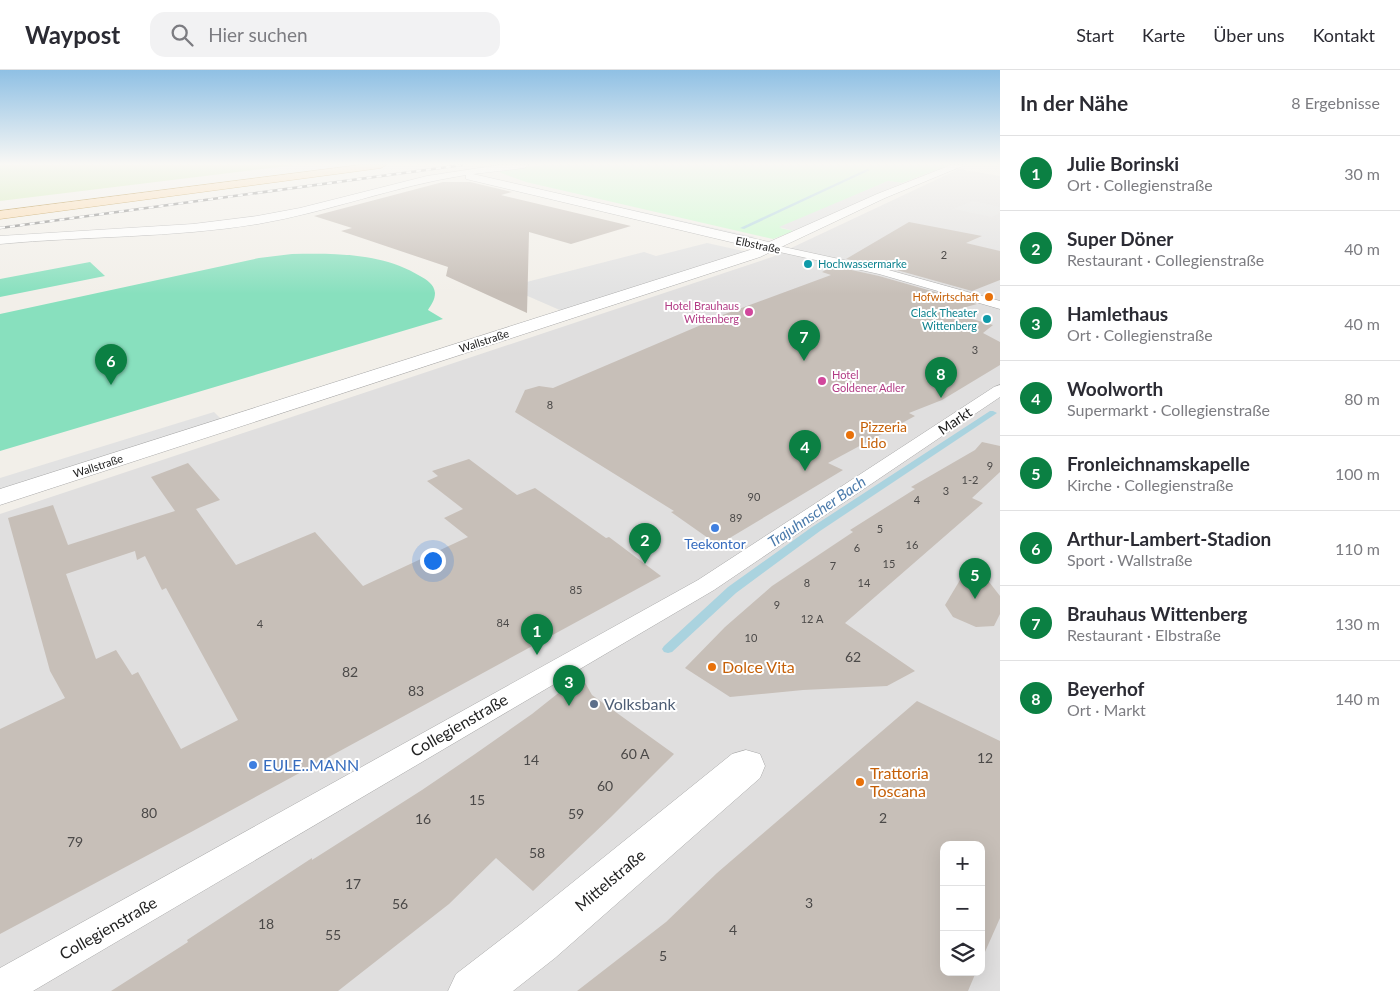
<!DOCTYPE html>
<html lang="de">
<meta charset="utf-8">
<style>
:root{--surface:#fff;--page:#f2f2f3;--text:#2b2b33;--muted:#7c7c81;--line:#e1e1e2;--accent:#0b8043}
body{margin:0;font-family:Lato,sans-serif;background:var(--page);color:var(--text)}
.controls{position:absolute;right:15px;bottom:15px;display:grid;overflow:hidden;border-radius:10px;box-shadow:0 5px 20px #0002}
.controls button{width:45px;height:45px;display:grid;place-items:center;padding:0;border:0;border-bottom:1px solid var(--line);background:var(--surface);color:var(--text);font:25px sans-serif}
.you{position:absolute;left:432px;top:490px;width:18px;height:18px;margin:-12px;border:4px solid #fff;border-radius:50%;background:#1a73e8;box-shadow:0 0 0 8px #1a73e833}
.badge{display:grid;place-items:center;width:32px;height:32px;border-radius:50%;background:var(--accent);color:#fff;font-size:16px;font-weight:700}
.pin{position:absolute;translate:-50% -41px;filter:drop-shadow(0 1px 2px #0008)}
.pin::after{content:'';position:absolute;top:26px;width:18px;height:15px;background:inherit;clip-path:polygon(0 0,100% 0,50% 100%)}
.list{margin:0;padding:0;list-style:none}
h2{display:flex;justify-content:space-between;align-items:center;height:65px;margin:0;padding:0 20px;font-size:21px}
h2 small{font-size:16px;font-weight:400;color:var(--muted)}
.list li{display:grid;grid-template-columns:32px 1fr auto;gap:15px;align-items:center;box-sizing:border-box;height:75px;padding:0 20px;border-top:1px solid var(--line)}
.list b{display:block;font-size:19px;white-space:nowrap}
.list p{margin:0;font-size:16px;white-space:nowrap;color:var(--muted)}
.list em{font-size:16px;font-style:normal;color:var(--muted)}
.icon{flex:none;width:28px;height:28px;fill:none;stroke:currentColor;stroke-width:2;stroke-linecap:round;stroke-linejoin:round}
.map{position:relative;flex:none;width:1000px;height:921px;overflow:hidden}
header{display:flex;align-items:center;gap:30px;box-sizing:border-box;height:70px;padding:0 25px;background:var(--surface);border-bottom:1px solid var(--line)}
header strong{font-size:24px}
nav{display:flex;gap:28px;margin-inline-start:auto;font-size:18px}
.search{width:350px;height:45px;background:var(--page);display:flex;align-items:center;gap:12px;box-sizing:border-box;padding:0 18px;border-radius:15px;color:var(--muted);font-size:19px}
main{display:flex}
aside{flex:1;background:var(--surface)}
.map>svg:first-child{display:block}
.residential{fill:#e0dfdf;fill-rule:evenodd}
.grass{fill:#cdebb0}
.park{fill:#c8facc}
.pitch{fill:#88e0be}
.parking{fill:#e2e2e2}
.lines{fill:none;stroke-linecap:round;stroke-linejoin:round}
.stream{fill:#aad3df;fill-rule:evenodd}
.building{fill:#c7bfb8;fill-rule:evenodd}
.pedestrian-casing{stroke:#a9a9a9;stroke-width:1}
.minor-casing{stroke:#a9a9a9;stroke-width:1}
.primary-casing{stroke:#a06b00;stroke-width:1}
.pedestrian{fill:#fff;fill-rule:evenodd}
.minor{fill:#fff;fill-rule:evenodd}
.primary{fill:#fcd6a4;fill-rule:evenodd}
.rail-casing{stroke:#707070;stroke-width:2.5}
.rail{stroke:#fff;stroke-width:2;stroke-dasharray:5;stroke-linecap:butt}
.culture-dot{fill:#0f9aa8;stroke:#fff;stroke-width:2}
.food-dot{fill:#e8710a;stroke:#fff;stroke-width:2}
.hotel-dot{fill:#d1479c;stroke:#fff;stroke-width:2}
.shop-dot{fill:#3f7fe0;stroke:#fff;stroke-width:2}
.service-dot{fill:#5c6f8a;stroke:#fff;stroke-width:2}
.labels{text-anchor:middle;stroke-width:4;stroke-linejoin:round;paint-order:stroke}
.far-street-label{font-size:11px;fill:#222;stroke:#fff}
.number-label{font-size:11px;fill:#4b4948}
.far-culture-label{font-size:11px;fill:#0d838f;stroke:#fff;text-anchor:start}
.far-food-label{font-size:11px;fill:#c56008;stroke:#fff;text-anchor:end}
.far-hotel-label{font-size:11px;fill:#b23c85;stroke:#fff;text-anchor:end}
.street-label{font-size:14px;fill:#222;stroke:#fff}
.food-label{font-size:14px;fill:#c56008;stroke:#fff;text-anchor:start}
.shop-label{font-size:14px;fill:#366cbe;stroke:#fff}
.near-number-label{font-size:14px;fill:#4b4948}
.water-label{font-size:15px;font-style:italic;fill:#4a7aab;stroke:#fff}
.near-food-label{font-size:16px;fill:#c56008;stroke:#fff;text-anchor:start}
.near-service-label{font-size:16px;fill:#4e5e75;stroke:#fff;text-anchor:start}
.near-street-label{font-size:16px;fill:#222;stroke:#fff}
.near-shop-label{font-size:16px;fill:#366cbe;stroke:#fff;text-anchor:start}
</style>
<header>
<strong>Waypost</strong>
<div class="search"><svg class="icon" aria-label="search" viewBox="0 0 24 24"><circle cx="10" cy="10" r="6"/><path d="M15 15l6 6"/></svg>Hier suchen</div>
<nav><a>Start</a><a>Karte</a><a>Über uns</a><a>Kontakt</a></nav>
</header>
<main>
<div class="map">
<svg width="1000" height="921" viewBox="0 0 1000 921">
<rect width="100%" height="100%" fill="#f2efe9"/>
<path class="residential" d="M 959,99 L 1000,106 L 1000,921 L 0,921 L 0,444 L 772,187 ZM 944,775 L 981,775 L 981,902 L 944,902 Z"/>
<path class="grass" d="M 0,95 L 296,95 L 0,131 Z"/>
<path class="park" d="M 543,95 L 949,95 L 902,113 L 888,111 L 780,158 L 794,161 L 773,169 L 526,112 L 501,103 L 499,100 Z"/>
<g class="pitch">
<path d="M 292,184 C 334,183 383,183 420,206 C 427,210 434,214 435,223 C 435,230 431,235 428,240 L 443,249 L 0,381 L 0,244 L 259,188 Z"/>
<path d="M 90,192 L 105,206 L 0,227 L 0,209 Z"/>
</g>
<g class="parking">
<path d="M 888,111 L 902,113 L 794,161 L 779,157 Z"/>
<path d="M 530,117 L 755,167 L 747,171 L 523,118 Z"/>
<path d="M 973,131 L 1000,137 L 1000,143 L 992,147 L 953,139 Z"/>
<path d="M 707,173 L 748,182 L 562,241 L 507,217 L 644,182 L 656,186 Z"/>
<path d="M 214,342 L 222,350 L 0,420 L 0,408 Z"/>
</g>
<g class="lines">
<g class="stream">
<path d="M 867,99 L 870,100 L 744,159 L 740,158 Z"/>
<path d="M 990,341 L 993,341 L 997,343 L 820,461 L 736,523 L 672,582 L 668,583 L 664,582 L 662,579 L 664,576 L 728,517 L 812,457 Z"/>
</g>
</g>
<g class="building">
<path d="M 443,112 L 470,112 L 512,122 L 501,125 L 631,156 L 571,174 L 529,162 L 527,243 L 446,206 L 448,197 L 341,161 L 352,158 L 314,146 Z"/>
<path d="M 909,152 L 982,166 L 966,173 L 1000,181 L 1000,210 L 972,221 L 886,197 L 846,189 Z"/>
<path d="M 833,196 L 879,206 L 977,234 L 948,242 L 993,255 L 983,263 L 1000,272 L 1000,295 L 942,330 L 909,343 L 915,346 L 828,393 L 843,400 L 718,475 L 671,442 L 674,441 L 515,342 L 525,320 L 539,316 L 553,318 L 708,252 L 706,251 L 831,205 L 822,202 Z"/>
<path d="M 982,372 L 1000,376 L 1000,402 L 972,428 L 983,433 L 845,553 L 915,601 L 887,616 L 803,620 L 730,627 L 685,598 L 725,557 L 772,516 L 853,462 L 850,460 L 915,419 L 911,417 L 975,380 Z"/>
<path d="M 469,389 L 517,425 L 535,418 L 606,468 L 609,467 L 661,506 L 193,761 L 0,864 L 0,659 L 65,628 L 50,601 L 8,448 L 53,435 L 68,475 L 175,441 L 151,407 L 188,393 L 220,430 L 196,439 L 236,495 L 315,462 L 363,516 L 468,467 L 444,448 L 463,439 L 427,411 L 438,406 L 432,401 ZM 135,481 L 137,490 L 145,486 L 162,520 L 166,518 L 238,650 L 181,679 L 138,602 L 132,605 L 116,580 L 96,589 L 66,504 Z"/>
<path d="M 972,490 L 1000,526 L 1000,544 L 994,556 L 976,557 L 953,547 L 945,535 Z"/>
<path d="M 579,602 L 592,625 L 674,684 L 611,747 L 533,821 L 496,788 L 449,834 L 338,921 L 111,921 L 188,872 L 187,870 L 312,788 L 312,790 L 422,720 L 475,684 L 532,644 L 566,617 L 569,608 Z"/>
<path d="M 917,631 L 1000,671 L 1000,848 L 981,891 L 981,775 L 944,775 L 944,902 L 976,902 L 968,921 L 577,921 L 666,852 L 717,803 Z"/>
</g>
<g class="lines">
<defs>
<g id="pedestrian">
<path d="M 770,174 L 885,199 L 1000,231 L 1000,239 L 879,204 L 766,179 L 765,177 Z"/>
<path d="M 1000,315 L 1000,327 L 714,520 L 33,921 L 0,921 L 0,898 L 698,510 L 994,317 Z"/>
</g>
<g id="minor">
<path d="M 499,95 L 529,95 L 524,98 L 473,104 L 769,172 L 877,124 L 951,95 L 965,95 L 885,128 L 760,187 L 0,435 L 0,419 L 756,178 L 466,109 L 466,105 C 395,116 328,142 258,154 C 173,168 86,166 0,174 L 0,166 L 193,154 L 257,146 L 300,138 L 427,106 Z"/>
<path d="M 746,680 L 760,684 L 765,696 L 760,708 L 555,888 L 513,921 L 448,921 L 456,904 L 521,854 L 732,684 Z"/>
</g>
<path id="primary" d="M 359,95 L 386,95 L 381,98 L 0,149 L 0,141 Z"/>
</defs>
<use href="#pedestrian" class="pedestrian-casing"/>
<use href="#minor" class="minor-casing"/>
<use href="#primary" class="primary-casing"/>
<use href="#pedestrian" class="pedestrian"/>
<use href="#minor" class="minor"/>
<use href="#primary" class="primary"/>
<defs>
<path id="rail" d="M 0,158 L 462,95"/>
</defs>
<use href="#rail" class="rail-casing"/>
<use href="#rail" class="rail"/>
</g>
<linearGradient id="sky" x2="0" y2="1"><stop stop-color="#8fc0e4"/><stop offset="0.42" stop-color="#f9f8f5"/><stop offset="1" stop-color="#f9f8f5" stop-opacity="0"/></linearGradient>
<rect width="1000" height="224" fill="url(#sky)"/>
<g class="culture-dot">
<circle cx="808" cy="194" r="5"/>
<circle cx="987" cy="249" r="5"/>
</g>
<g class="food-dot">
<circle cx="989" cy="227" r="5"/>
<circle cx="850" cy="365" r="5"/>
<circle cx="712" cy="597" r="5"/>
<circle cx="860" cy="712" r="5"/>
</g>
<g class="hotel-dot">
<circle cx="749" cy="242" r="5"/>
<circle cx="822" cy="311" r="5"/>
</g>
<g class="shop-dot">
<circle cx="715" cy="458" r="5"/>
<circle cx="253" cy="695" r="5"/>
</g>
<circle class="service-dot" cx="594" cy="634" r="5"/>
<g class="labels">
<g class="far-street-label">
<text transform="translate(758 175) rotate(12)" y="4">Elbstraße</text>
<text transform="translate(484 271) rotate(-18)" y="4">Wallstraße</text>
<text transform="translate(98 396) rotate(-18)" y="4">Wallstraße</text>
</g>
<g class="number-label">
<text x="944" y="189">2</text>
<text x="975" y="284">3</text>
<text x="550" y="339">8</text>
<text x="990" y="400">9</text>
<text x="970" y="414">1-2</text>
<text x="946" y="425">3</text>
<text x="754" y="431">90</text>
<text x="917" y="434">4</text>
<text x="736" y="452">89</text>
<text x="880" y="463">5</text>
<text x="912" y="479">16</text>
<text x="857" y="482">6</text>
<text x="889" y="498">15</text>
<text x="833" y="500">7</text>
<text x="807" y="517">8</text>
<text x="864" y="517">14</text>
<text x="576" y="524">85</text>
<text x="777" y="539">9</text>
<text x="812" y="553">12 A</text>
<text x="503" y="557">84</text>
<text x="260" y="558">4</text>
<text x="751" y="572">10</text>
</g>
<g class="far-culture-label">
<text x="818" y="198">Hochwassermarke</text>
<text x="977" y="247" text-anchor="end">Clack Theater<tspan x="977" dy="13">Wittenberg</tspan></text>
</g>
<g class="far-food-label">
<text x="979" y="231">Hofwirtschaft</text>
</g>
<g class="far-hotel-label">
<text x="739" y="240">Hotel Brauhaus<tspan x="739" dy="13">Wittenberg</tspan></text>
<text x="832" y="309" text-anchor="start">Hotel<tspan x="832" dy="13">Goldener Adler</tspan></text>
</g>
<g class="street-label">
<text transform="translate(955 351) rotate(-34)" y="5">Markt</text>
</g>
<g class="food-label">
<text x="860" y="362">Pizzeria<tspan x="860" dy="16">Lido</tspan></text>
</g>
<g class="shop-label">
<text x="715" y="479">Teekontor</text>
</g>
<g class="near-number-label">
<text x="853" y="592">62</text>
<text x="350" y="607">82</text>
<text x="416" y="626">83</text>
<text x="635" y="689">60 A</text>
<text x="985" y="693">12</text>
<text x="531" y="695">14</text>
<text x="605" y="721">60</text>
<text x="477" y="735">15</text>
<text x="149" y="748">80</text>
<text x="576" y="749">59</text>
<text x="883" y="753">2</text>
<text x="423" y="754">16</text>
<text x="75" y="777">79</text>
<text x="537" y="788">58</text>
<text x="353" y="819">17</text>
<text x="809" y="838">3</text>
<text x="400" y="839">56</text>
<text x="266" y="859">18</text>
<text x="733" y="865">4</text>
<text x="333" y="870">55</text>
<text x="663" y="891">5</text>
</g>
<g class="water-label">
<text transform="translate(817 442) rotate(-34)" y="5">Trajuhnscher Bach</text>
</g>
<g class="near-food-label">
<text x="722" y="603">Dolce Vita</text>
<text x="870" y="709">Trattoria<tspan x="870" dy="18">Toscana</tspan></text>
</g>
<g class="near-service-label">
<text x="604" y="640">Volksbank</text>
</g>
<g class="near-street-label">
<text transform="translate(459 655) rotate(-30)" y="6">Collegienstraße</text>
<text transform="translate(610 810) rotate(-40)" y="6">Mittelstraße</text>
<text transform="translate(108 858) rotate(-30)" y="6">Collegienstraße</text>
</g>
<g class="near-shop-label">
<text x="263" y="701">EULE..MANN</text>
</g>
</g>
</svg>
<div class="controls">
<button>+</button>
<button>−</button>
<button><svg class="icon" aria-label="layers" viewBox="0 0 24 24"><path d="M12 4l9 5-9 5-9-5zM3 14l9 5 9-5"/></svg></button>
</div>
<div class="you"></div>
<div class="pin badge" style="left:537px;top:585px">1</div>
<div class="pin badge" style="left:645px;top:494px">2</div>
<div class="pin badge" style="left:569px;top:636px">3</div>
<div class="pin badge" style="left:805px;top:401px">4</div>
<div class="pin badge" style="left:975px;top:529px">5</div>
<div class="pin badge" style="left:111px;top:315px">6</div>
<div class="pin badge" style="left:804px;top:291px">7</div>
<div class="pin badge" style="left:941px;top:328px">8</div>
</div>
<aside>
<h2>In der Nähe<small>8 Ergebnisse</small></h2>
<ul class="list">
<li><span class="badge">1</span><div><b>Julie Borinski</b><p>Ort · Collegienstraße</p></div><em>30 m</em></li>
<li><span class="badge">2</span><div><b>Super Döner</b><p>Restaurant · Collegienstraße</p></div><em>40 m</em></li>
<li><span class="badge">3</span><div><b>Hamlethaus</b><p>Ort · Collegienstraße</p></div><em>40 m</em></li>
<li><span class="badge">4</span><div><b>Woolworth</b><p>Supermarkt · Collegienstraße</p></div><em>80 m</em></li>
<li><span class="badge">5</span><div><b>Fronleichnamskapelle</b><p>Kirche · Collegienstraße</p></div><em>100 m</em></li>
<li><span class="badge">6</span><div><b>Arthur-Lambert-Stadion</b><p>Sport · Wallstraße</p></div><em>110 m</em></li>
<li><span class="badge">7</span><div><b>Brauhaus Wittenberg</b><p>Restaurant · Elbstraße</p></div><em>130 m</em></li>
<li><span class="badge">8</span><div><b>Beyerhof</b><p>Ort · Markt</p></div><em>140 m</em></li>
</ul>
</aside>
</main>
